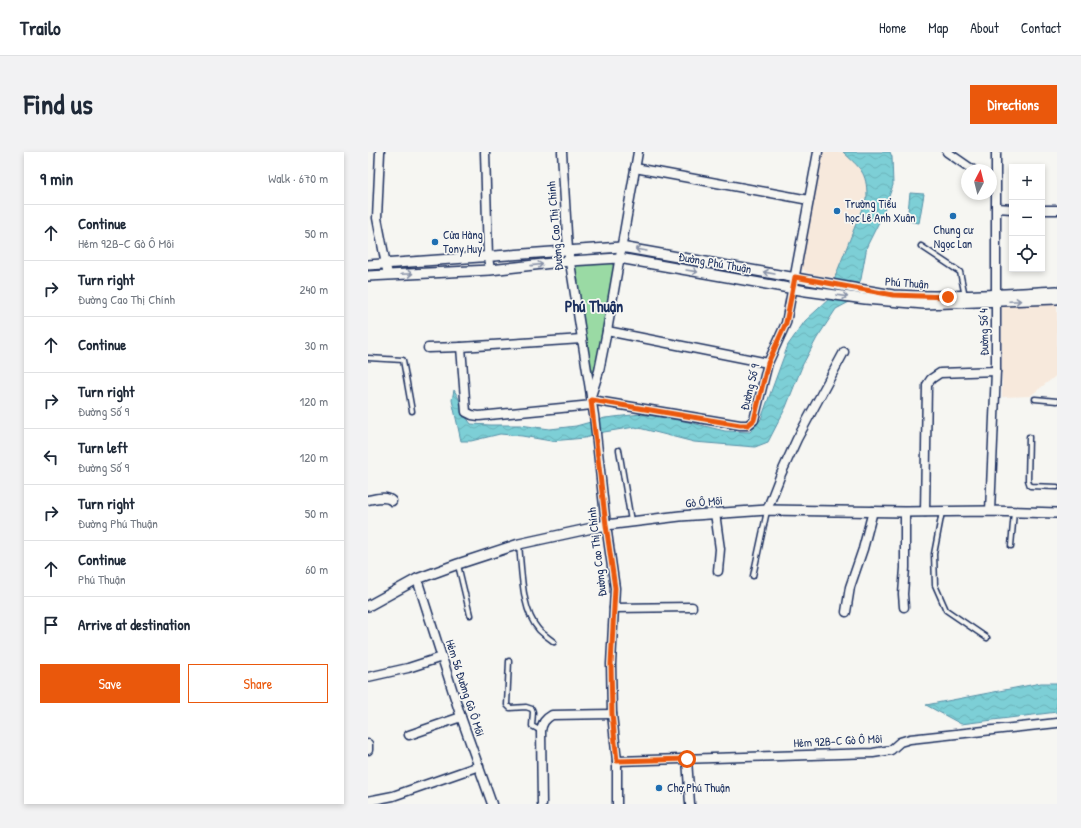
<!DOCTYPE html>
<meta charset="utf-8">
<style>
:root{--surface:#fff;--page:#f2f2f3;--text:#1f2937;--muted:#747a83;--line:#e0e1e3;--accent:#ea580c}
body{margin:0;font-family:"Patrick Hand",sans-serif;background:var(--page);color:var(--text)}
.controls{position:absolute;right:12px;top:12px;display:grid;overflow:hidden;border-radius:0px;box-shadow:0 2px 6px #0003}
.controls button{width:36px;height:36px;display:grid;place-items:center;padding:0;border:0;border-bottom:1px solid var(--line);background:var(--surface);color:var(--text);font:20px sans-serif}
.compass{position:absolute;left:593px;top:12px;width:36px;height:36px;border-radius:50%;background:var(--surface);box-shadow:0 2px 6px #0003;rotate:7deg}
.stop{position:absolute;width:12px;height:12px;margin:-9px;border:3px solid #ea580c;border-radius:50%;background:#fff}
.stop.end{background:#ea580c;border-color:#fff;box-shadow:0 1px 4px #0008}
.list{margin:0;padding:0;list-style:none}
h2{display:flex;justify-content:space-between;align-items:center;height:52px;margin:0;padding:0 16px;font-size:17px}
h2 small{font-size:13px;font-weight:400;color:var(--muted)}
.list li{display:grid;grid-template-columns:26px 1fr auto;gap:12px;align-items:center;box-sizing:border-box;height:56px;padding:0 16px;border-top:1px solid var(--line)}
.list b{display:block;font-size:15px;white-space:nowrap}
.list p{margin:0;font-size:13px;white-space:nowrap;color:var(--muted)}
.list em{font-size:13px;font-style:normal;color:var(--muted)}
.actions{display:flex;gap:8px;padding:12px 16px}
.actions a{flex:1;padding:9px 0;border:1px solid var(--accent);border-radius:0px;text-align:center;font-size:14px;color:var(--accent)}
.actions .main{background:var(--accent);color:#fff}
.icon{flex:none;width:22px;height:22px;fill:none;stroke:currentColor;stroke-width:2;stroke-linecap:round;stroke-linejoin:round}
.map{position:relative;flex:none;width:689px;height:652px;overflow:hidden;border-radius:0px}
header{display:flex;align-items:center;gap:24px;box-sizing:border-box;height:56px;padding:0 20px;background:var(--surface);border-bottom:1px solid var(--line)}
header strong{font-size:19px}
nav{display:flex;gap:22px;margin-inline-start:auto;font-size:14px}
.intro{display:flex;align-items:center;justify-content:space-between;box-sizing:border-box;height:96px;padding:0 24px}
h1{margin:0;font-size:28px}
.button{padding:10px 18px;border-radius:0px;background:var(--accent);color:#fff;font-size:14px;font-weight:700}
main{display:flex;gap:24px;padding:0 24px}
aside{flex:1;background:var(--surface);border-radius:0px;box-shadow:0 2px 6px #0003}
.map>svg:first-child{display:block}
.built{fill:#f7e9dc}
.park{fill:#9adaa4;stroke:#5a8481}
.water{fill:url(#water-waves);stroke:#568fa6}
.lines{fill:none;stroke-linecap:round;stroke-linejoin:round}
.service-casing{stroke:#1b2f5e;stroke-width:7}
.minor-casing{stroke:#1b2f5e;stroke-width:11}
.tertiary-casing{stroke:#1b2f5e;stroke-width:12}
.service{stroke:#f6f6f2;stroke-width:4}
.minor{stroke:#f6f6f2;stroke-width:8}
.tertiary{stroke:#f6f6f2;stroke-width:9}
.oneway{stroke:#8892a8}
.route{stroke:#ea580c;stroke-width:5}
.poi-dot{fill:#1f6fb2;stroke:#f6f6f2;stroke-width:1.5}
.labels{text-anchor:middle;stroke-width:3.5;stroke-linejoin:round;paint-order:stroke}
.poi-label{font-size:12px;fill:#1b2f5e;stroke:#f6f6f2;text-anchor:start}
.street-label{font-size:12px;fill:#1b2f5e;stroke:#f6f6f2}
.district-label{font-size:16px;font-weight:bold;fill:#1b2f5e;stroke:#f6f6f2}
</style>
<header>
<strong>Trailo</strong>
<nav><a>Home</a><a>Map</a><a>About</a><a>Contact</a></nav>
</header>
<div class="intro"><h1>Find us</h1><a class="button">Directions</a></div>
<main>
<aside>
<h2>9 min<small>Walk · 670 m</small></h2>
<ul class="list">
<li><svg class="icon" aria-label="ahead" viewBox="0 0 24 24"><path d="M12 20V5M6 11l6-6 6 6"/></svg><div><b>Continue</b><p>Hẻm 92B-C Gò Ô Môi</p></div><em>50 m</em></li>
<li><svg class="icon" aria-label="right" viewBox="0 0 24 24"><path d="M7 20v-9h11M14 6l5 5-5 5"/></svg><div><b>Turn right</b><p>Đường Cao Thị Chính</p></div><em>240 m</em></li>
<li><svg class="icon" aria-label="ahead" viewBox="0 0 24 24"><path d="M12 20V5M6 11l6-6 6 6"/></svg><div><b>Continue</b></div><em>30 m</em></li>
<li><svg class="icon" aria-label="right" viewBox="0 0 24 24"><path d="M7 20v-9h11M14 6l5 5-5 5"/></svg><div><b>Turn right</b><p>Đường Số 9</p></div><em>120 m</em></li>
<li><svg class="icon" aria-label="left" viewBox="0 0 24 24"><path d="M17 20v-9H6M10 6l-5 5 5 5"/></svg><div><b>Turn left</b><p>Đường Số 9</p></div><em>120 m</em></li>
<li><svg class="icon" aria-label="right" viewBox="0 0 24 24"><path d="M7 20v-9h11M14 6l5 5-5 5"/></svg><div><b>Turn right</b><p>Đường Phú Thuận</p></div><em>50 m</em></li>
<li><svg class="icon" aria-label="ahead" viewBox="0 0 24 24"><path d="M12 20V5M6 11l6-6 6 6"/></svg><div><b>Continue</b><p>Phú Thuận</p></div><em>60 m</em></li>
<li><svg class="icon" aria-label="arrive" viewBox="0 0 24 24"><path d="M6 21V4h12l-3 4 3 4H6"/></svg><div><b>Arrive at destination</b></div></li>
</ul>
<div class="actions"><a class="main">Save</a><a>Share</a></div>
</aside>
<div class="map">
<svg width="689" height="652" viewBox="0 0 689 652">
<defs>
<pattern id="water-waves" width="16" height="10" patternUnits="userSpaceOnUse"><rect width="16" height="10" fill="#7dcfd6"/><path d="M0 5q4-4 8 0t8 0" fill="none" stroke="#6bb2ba"/></pattern>
</defs>
<rect width="100%" height="100%" fill="#f6f6f2"/>
<filter id="ink" filterUnits="userSpaceOnUse"><feTurbulence type="fractalNoise" baseFrequency=".025" numOctaves="2"/><feDisplacementMap in="SourceGraphic" scale="8" xChannelSelector="R" yChannelSelector="G"/><feConvolveMatrix kernelMatrix="1 2 1 2 8 2 1 2 1" color-interpolation-filters="sRGB"/></filter>
<g filter="url(#ink)">
<g class="built">
<path d="M 455,0 L 475,0 L 490,13 L 499,30 L 499,44 L 467,125 L 452,124 L 440,121 L 433,116 Z"/>
<path d="M 689,150 L 689,223 L 662,244 L 634,245 L 634,152 Z"/>
</g>
<path class="park" d="M 244,110 L 246,116 L 230,208 L 227,221 L 224,222 L 221,217 L 207,116 L 207,112 Z"/>
<g class="water">
<path d="M 475,0 L 522,0 L 524,5 L 525,33 L 514,64 L 499,94 L 493,127 L 483,149 L 468,157 L 449,186 L 435,212 L 418,255 L 400,290 L 387,295 L 326,290 L 267,275 L 236,280 L 217,286 L 183,289 L 154,284 L 132,282 L 103,289 L 93,289 L 84,248 L 86,238 C 94,250 94,261 103,272 L 122,273 L 152,273 L 182,277 L 208,274 L 237,266 L 273,262 L 316,269 L 357,279 L 382,280 L 393,267 L 420,193 L 437,169 L 462,146 L 467,125 L 499,44 C 499,20 492,16 475,0 Z"/>
<path d="M 542,41 L 556,42 L 551,71 L 539,69 Z"/>
<path d="M 673,531 L 689,531 L 689,560 L 593,572 L 558,553 Z"/>
</g>
<g class="lines">
<defs>
<g id="service">
<path d="M 553,94 L 592,120 L 597,144"/>
<path d="M 0,206 L 35,208 L 44,259"/>
<path d="M 667,247 L 689,249"/>
<path d="M 661,285 L 660,328 L 662,334 L 689,335"/>
<path d="M 251,298 L 263,369"/>
<path d="M 574,360 L 566,402 L 567,433 L 578,458 L 619,486"/>
<path d="M 151,393 C 154,419 153,458 171,478 C 175,482 181,486 186,490"/>
<path d="M 643,394 L 646,360"/>
<path d="M 90,413 L 102,463"/>
<path d="M 385,424 L 399,359"/>
<path d="M 141,509 L 139,553 L 142,556 L 158,555 L 164,557 L 165,560 L 164,574 L 173,579"/>
</g>
<g id="minor">
<path d="M 12,0 L 9,66 L 20,123"/>
<path d="M 117,0 L 120,105 L 122,118"/>
<path d="M 194,0 L 200,98 L 226,263 L 238,373 L 247,436 L 243,512 L 244,562 L 249,609 L 249,652"/>
<path d="M 579,0 L 605,18"/>
<path d="M 267,16 L 441,48"/>
<path d="M 629,56 L 644,57"/>
<path d="M 674,58 L 689,58"/>
<path d="M 239,179 L 400,211"/>
<path d="M 214,187 L 93,195 L 98,260 L 104,263 L 111,264 L 224,253"/>
<path d="M 60,196 L 93,195"/>
<path d="M 223,244 L 231,219 L 239,179 L 270,0"/>
<path d="M 223,248 L 372,273 L 380,273 L 386,268 L 400,211 L 418,171 L 450,0"/>
<path d="M 0,348 C 7,347 18,343 24,349"/>
<path d="M 399,358 L 413,322 L 429,287 L 476,200"/>
<path d="M 622,359 L 628,219 L 628,0"/>
<path d="M 557,360 L 559,233 L 563,227 L 572,221 L 628,219"/>
<path d="M 347,361 L 352,397 L 350,419"/>
<path d="M 49,427 L 93,565 L 124,652"/>
<path d="M 536,455 L 535,442 L 537,416 L 537,360"/>
<path d="M 246,456 L 324,455"/>
<path d="M 478,460 L 482,435 L 495,397 L 505,359"/>
<path d="M 0,525 L 40,516 L 74,505"/>
<path d="M 41,583 L 93,565"/>
<path d="M 0,592 L 0,598"/>
<path d="M 319,607 L 322,652"/>
<path d="M 249,609 L 505,601 L 523,598 L 532,590 L 542,587 L 689,571"/>
<path d="M 0,649 L 25,644 L 111,614"/>
<path d="M 174,652 L 173,579 C 174,571 177,567 184,563 L 244,562"/>
</g>
<g id="tertiary">
<path d="M 0,113 L 253,95 L 525,143 C 580,146 634,142 689,139"/>
<path d="M 0,124 L 122,118 L 202,109 L 251,106 L 438,139 L 497,147 L 556,152 L 689,147"/>
<path d="M 0,454 L 49,427 L 90,412 L 151,392 L 238,373 L 312,364 L 399,358 L 537,360 L 622,359 L 689,361"/>
</g>
</defs>
<use href="#service" class="service-casing"/>
<use href="#minor" class="minor-casing"/>
<use href="#tertiary" class="tertiary-casing"/>
<use href="#service" class="service"/>
<use href="#minor" class="minor"/>
<use href="#tertiary" class="tertiary"/>
</g>
<defs><path id="oneway-shaft" d="M-6 0H5M1.5-3L5.5 0L1.5 3" fill="none" stroke-width="1.6" stroke-linecap="round" stroke-linejoin="round"/></defs>
<g class="oneway">
<use href="#oneway-shaft" transform="translate(273 98) rotate(-170)"/>
<use href="#oneway-shaft" transform="translate(169 113) rotate(-6)"/>
<use href="#oneway-shaft" transform="translate(324 119) rotate(10)"/>
<use href="#oneway-shaft" transform="translate(401 121) rotate(-170)"/>
<use href="#oneway-shaft" transform="translate(39 122) rotate(-3)"/>
<use href="#oneway-shaft" transform="translate(474 144) rotate(8)"/>
<use href="#oneway-shaft" transform="translate(647 149) rotate(-3)"/>
</g>
</g>
<g class="lines" filter="url(#ink)">
<path class="route" d="M 319,607 L 249,609 L 244,562 L 243,512 L 247,436 L 238,373 L 223,248 L 372,273 L 380,273 L 386,268 L 400,211 L 418,171 L 427,125 L 525,143 L 580,145"/>
</g>
<g class="poi-dot">
<circle cx="469" cy="59" r="4"/>
<circle cx="585" cy="64" r="4"/>
<circle cx="67" cy="90" r="4"/>
<circle cx="291" cy="636" r="4"/>
</g>
<g class="labels">
<g class="poi-label">
<text x="477" y="56">Trường Tiểu<tspan x="477" dy="14">học Lê Anh Xuân</tspan></text>
<text x="585" y="82" text-anchor="middle">Chung cư<tspan x="585" dy="14">Ngọc Lan</tspan></text>
<text x="75" y="87">Cửa Hàng<tspan x="75" dy="14">Tony Huy</tspan></text>
<text x="299" y="640">Chợ Phú Thuận</text>
</g>
<g class="street-label">
<text transform="translate(187 74) rotate(-95)" y="4">Đường Cao Thị Chính</text>
<text transform="translate(347 111) rotate(10)" y="4">Đường Phú Thuận</text>
<text transform="translate(539 131) rotate(4)" y="4">Phú Thuận</text>
<text transform="translate(616 180) rotate(-91)" y="4">Đường Số 4</text>
<text transform="translate(382 235) rotate(-76)" y="4">Đường Số 9</text>
<text transform="translate(336 350) rotate(-5)" y="4">Gò Ô Môi</text>
<text transform="translate(229 400) rotate(-97)" y="4">Đường Cao Thị Chính</text>
<text transform="translate(97 536) rotate(72)" y="4">Hẻm 56 Đường Gò Ô Môi</text>
<text transform="translate(470 589) rotate(-3)" y="4">Hẻm 92B-C Gò Ô Môi</text>
</g>
<g class="district-label">
<text x="226" y="160">Phú Thuận</text>
</g>
</g>
</svg>
<div class="controls">
<button>+</button>
<button>−</button>
<button><svg class="icon" aria-label="locate" viewBox="0 0 24 24"><circle cx="12" cy="12" r="6"/><path d="M12 2v4M12 18v4M2 12h4M18 12h4"/></svg></button>
</div>
<svg class="compass" viewBox="-18 -18 36 36"><path d="M0-13l5 13h-10z" fill="#e53935"/><path d="M0 13l5-13h-10z" fill="#747a83"/></svg>
<div class="stop" style="left:319px;top:607px"></div>
<div class="stop end" style="left:580px;top:145px"></div>
</div>
</main>
